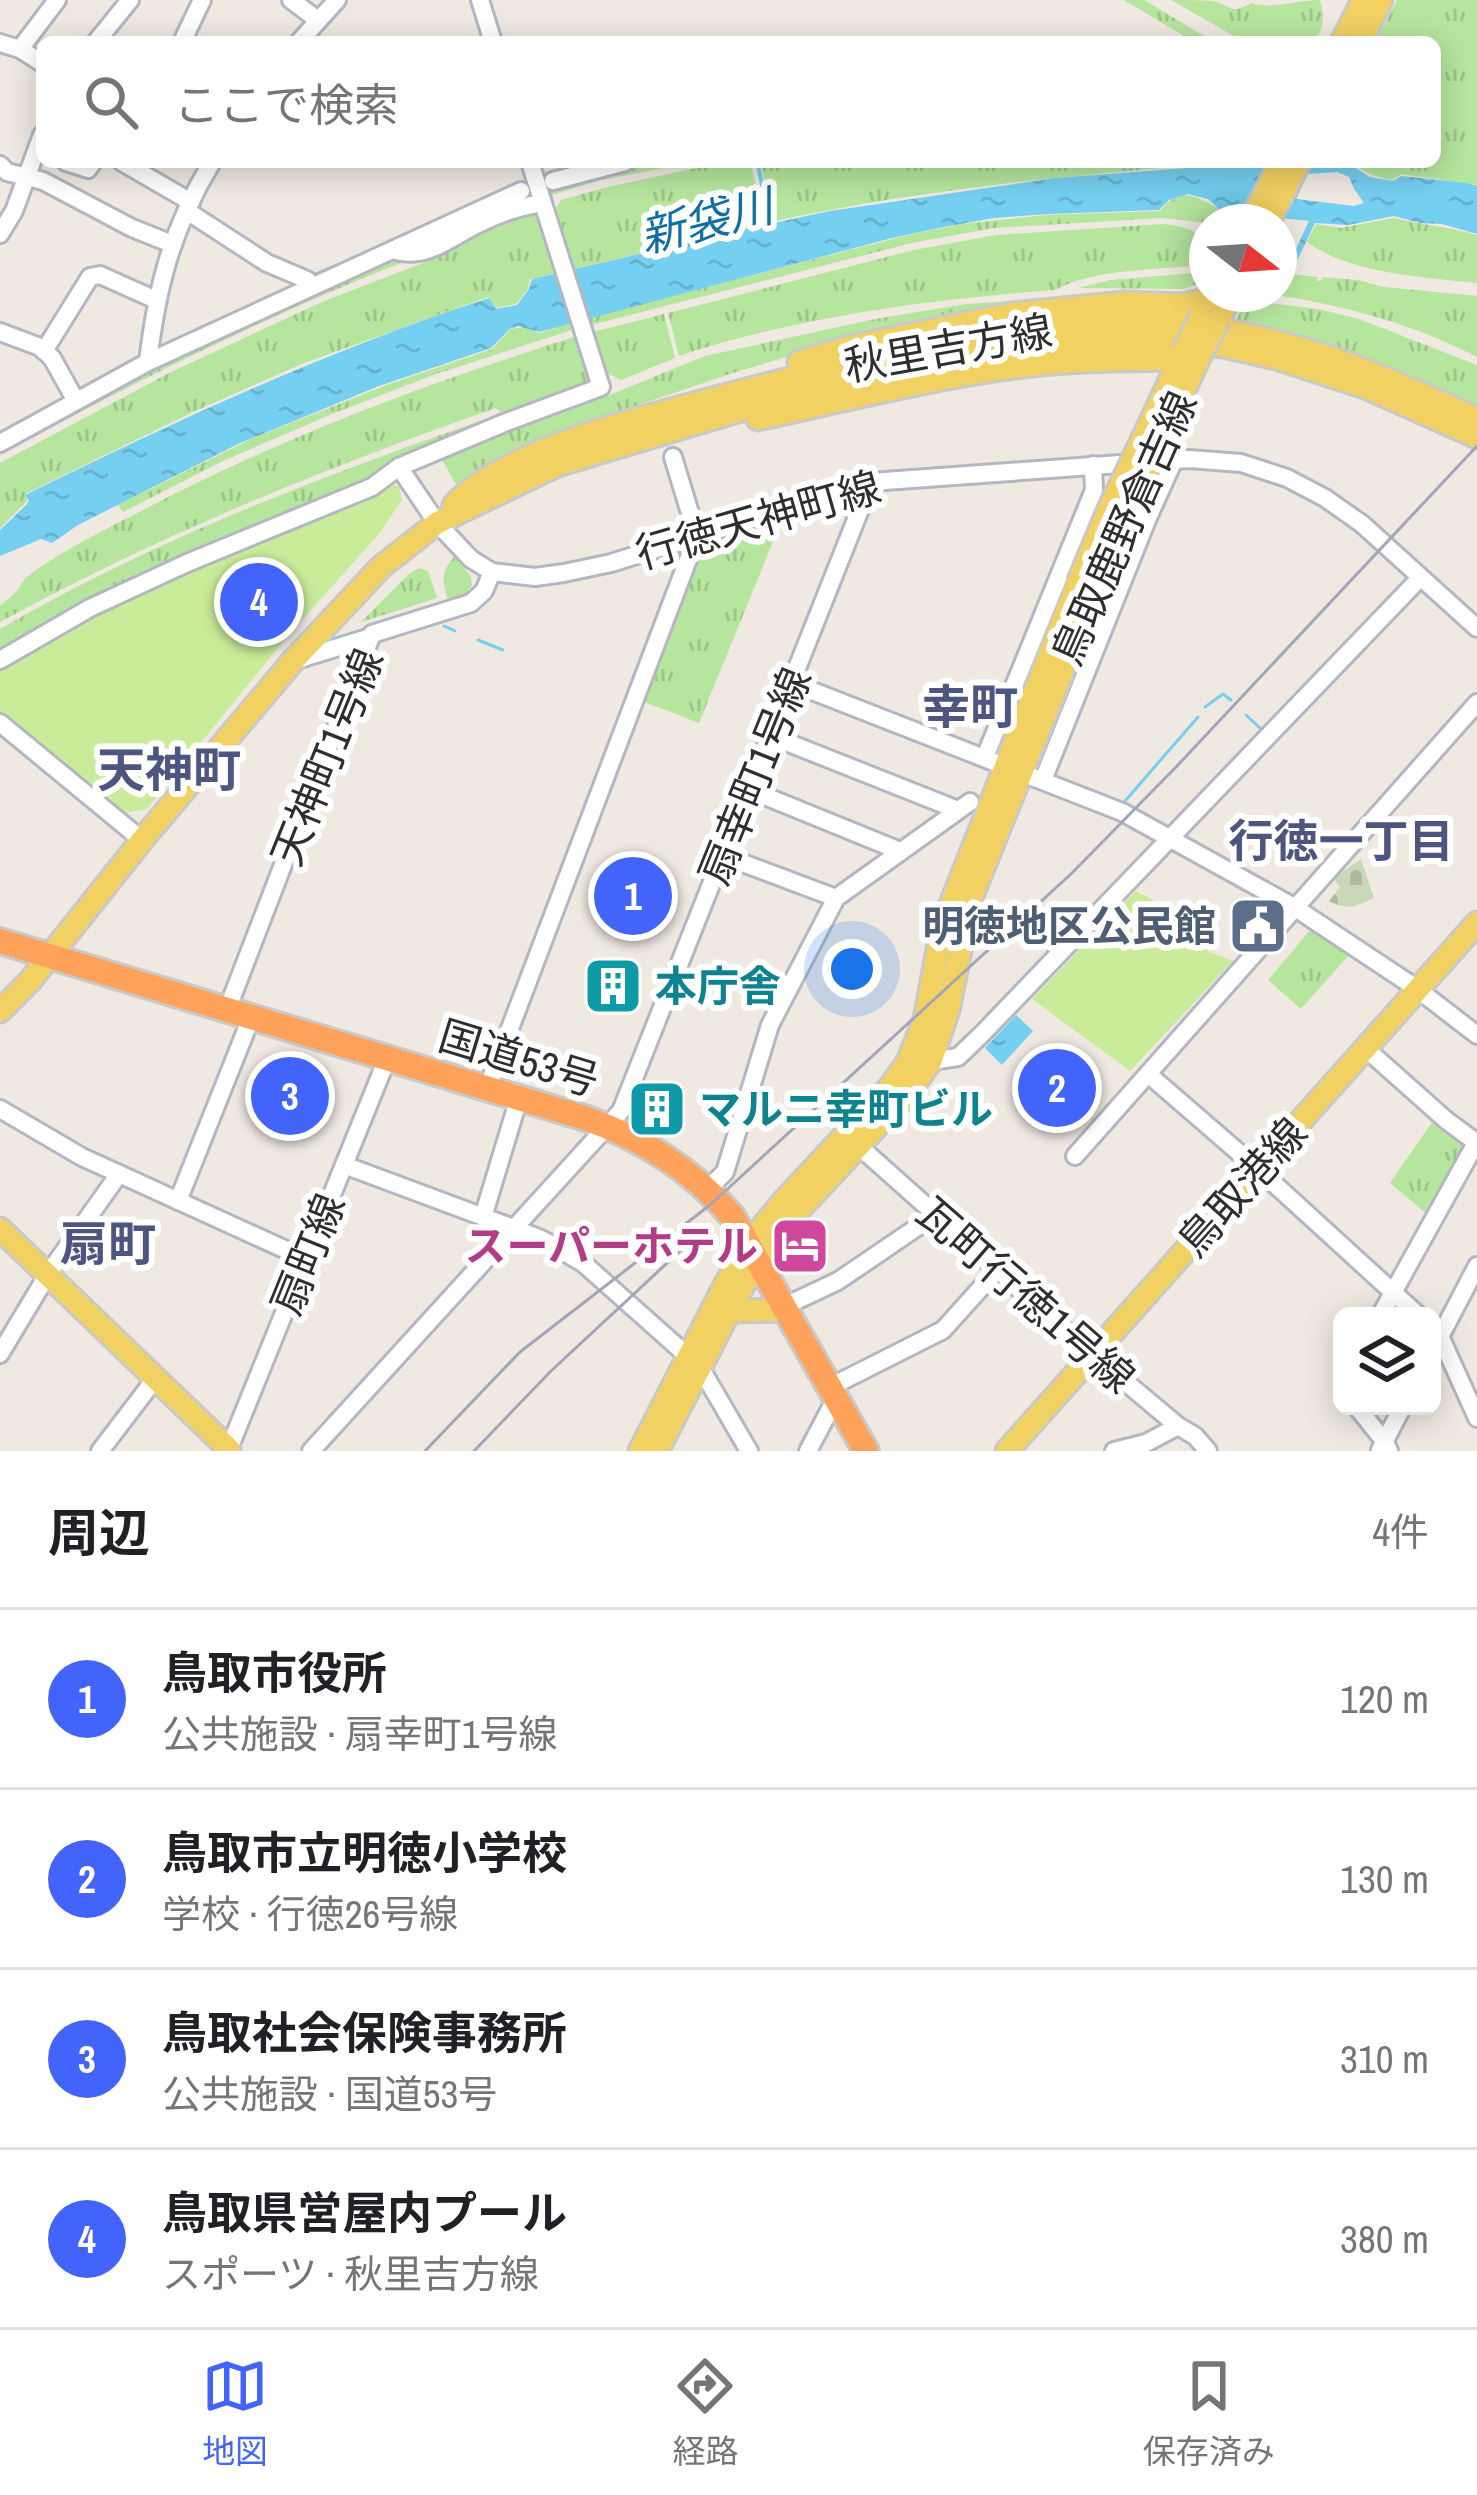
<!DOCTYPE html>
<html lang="ja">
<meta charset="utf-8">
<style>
:root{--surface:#fff;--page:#f2f2f2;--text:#202124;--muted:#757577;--line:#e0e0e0;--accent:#4264fb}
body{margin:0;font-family:"Archivo Narrow","Noto Sans JP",sans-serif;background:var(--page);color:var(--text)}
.controls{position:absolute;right:36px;bottom:36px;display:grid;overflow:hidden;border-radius:18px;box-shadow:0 6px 30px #0003}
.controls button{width:108px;height:108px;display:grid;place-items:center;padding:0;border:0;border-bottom:3px solid var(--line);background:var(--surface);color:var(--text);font:60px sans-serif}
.compass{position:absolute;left:1189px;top:204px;width:108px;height:108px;border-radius:50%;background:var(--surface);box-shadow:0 6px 30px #0003;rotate:107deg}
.you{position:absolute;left:852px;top:969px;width:42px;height:42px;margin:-30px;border:9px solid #fff;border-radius:50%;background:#1a73e8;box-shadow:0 0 0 18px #1a73e833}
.badge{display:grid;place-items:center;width:78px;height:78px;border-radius:50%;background:var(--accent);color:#fff;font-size:39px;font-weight:700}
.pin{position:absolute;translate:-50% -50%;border:6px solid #fff;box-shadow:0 3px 12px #0006}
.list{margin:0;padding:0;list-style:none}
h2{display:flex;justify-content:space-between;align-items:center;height:156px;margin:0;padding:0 48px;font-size:51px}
h2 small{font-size:39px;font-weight:400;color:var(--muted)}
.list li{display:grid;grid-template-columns:78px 1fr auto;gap:36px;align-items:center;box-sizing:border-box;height:180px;padding:0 48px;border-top:3px solid var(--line)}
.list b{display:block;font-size:45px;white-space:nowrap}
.list p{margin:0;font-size:39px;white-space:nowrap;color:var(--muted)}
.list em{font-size:39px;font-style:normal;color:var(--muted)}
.icon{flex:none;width:66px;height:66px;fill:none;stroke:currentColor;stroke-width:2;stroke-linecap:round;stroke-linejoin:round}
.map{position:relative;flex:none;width:1477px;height:1451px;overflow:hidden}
.search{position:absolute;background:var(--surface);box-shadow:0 6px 30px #0003;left:36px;right:36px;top:36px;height:132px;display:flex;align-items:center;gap:30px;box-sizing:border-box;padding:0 42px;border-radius:18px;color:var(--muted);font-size:45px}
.sheet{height:876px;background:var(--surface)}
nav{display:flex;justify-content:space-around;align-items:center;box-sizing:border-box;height:168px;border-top:3px solid var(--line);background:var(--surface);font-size:33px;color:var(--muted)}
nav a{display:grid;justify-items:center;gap:6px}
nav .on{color:var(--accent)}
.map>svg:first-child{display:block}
.grass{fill:url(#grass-tufts)}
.cemetery{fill:url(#cemetery-stones)}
.pitch{fill:#c9ec9a}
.water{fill:url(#water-ripples);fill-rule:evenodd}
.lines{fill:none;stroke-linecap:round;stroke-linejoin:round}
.stream{stroke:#75cff0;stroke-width:3}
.minor-casing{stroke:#b4b7c1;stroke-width:22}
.major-casing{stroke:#c9c9c9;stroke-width:27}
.highway-casing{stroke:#c9c9c9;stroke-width:30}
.minor{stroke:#fff;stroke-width:16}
.major{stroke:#f2d163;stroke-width:21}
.highway{stroke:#ffa35c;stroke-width:24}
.rail{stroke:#a3a6b8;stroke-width:3}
.major-bridge-casing{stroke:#c9c9c9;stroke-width:27;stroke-linecap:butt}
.major-bridge{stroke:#f2d163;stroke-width:21}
.labels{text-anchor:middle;stroke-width:12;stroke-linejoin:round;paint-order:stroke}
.street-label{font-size:42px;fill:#2e2e2e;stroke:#fff}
.service-label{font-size:42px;font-weight:bold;fill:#4e5e75;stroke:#fff;text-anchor:end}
.culture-label{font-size:42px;font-weight:bold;fill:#0d838f;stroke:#fff;text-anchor:start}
.hotel-label{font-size:42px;font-weight:bold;fill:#b23c85;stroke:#fff;text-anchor:end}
.water-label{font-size:45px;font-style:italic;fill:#0d6fa3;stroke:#fff}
.neighbourhood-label{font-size:45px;font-weight:bold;fill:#4d5680;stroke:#fff}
.quarter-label{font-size:48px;font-weight:bold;fill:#4d5680;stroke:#fff}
</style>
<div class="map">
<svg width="1477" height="1451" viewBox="0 0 1477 1451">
<defs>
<pattern id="grass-tufts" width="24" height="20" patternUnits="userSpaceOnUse" patternTransform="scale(3)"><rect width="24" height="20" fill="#b6e59e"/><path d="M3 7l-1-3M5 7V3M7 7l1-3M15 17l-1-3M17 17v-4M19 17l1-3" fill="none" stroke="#9dc588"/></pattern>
<pattern id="cemetery-stones" width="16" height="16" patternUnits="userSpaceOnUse" patternTransform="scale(3)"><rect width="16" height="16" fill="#c8d9b8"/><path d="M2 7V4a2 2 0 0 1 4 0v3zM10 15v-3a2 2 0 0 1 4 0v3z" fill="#acbb9e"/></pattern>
<pattern id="water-ripples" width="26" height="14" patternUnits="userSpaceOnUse" patternTransform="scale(3)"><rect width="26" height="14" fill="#75cff0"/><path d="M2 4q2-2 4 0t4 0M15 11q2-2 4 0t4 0" fill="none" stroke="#66b2ce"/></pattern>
</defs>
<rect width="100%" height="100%" fill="#efe9e1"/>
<g class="grass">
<path d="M 1124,0 L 1144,0 L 1214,42 L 1194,42 Z"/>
<path d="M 1171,0 C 1183,0 1201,0 1213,1 C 1232,6 1230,15 1251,3 C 1272,10 1297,0 1320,0 C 1324,15 1326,31 1312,41 L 1244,42 Z"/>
<path d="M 1397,0 L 1477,0 L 1477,185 L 1401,174 L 1392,180 C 1375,178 1364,171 1349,162 L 1435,162 L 1435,42 L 1375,42 Z"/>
<path d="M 647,162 L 694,162 L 602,180 L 551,195 L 550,191 Z"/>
<path d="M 724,162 L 750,162 L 767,224 L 574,269 L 556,208 L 561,200 L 608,187 Z"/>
<path d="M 760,162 L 1190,162 L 1187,166 C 1049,177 909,192 775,221 Z"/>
<path d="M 1183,195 C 1206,196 1216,213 1237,214 L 1233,222 L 1207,223 L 1162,218 L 993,228 L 912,243 L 591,325 L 589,317 L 912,234 L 963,224 L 1045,215 L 1160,211 L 1169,201 Z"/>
<path d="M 522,212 L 539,214 L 557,273 L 530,279 L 528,289 L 516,304 L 496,308 L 488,297 L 304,363 L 193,412 L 25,494 L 27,501 L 0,528 L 0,463 L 169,373 L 324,301 L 423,263 Z"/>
<path d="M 1394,218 C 1422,225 1449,227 1477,235 L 1477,283 C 1423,277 1351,274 1307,242 L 1316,224 L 1340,228 Z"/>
<path d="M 1163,224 C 1191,227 1209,233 1205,265 C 1160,270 1094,268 1055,290 C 933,299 795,317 679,356 L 668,313 L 914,250 L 996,235 Z"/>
<path d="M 429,252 C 280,309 140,379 0,455 L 0,449 L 161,363 L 373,266 L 406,256 Z"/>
<path d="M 1207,272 L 1204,282 L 1184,289 L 1078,288 L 1110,280 Z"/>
<path d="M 1279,273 L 1317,277 L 1318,281 L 1321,281 L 1322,277 L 1358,280 L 1384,287 L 1477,296 L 1477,357 C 1412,323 1342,305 1270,294 L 1279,294 Z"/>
<path d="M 1052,298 L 1053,302 L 842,341 L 739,371 L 561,431 L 507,456 L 457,486 L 440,456 L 533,421 L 597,400 L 705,356 L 875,319 L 967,304 Z"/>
<path d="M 1246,300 L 1318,309 L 1359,319 L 1477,365 L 1477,411 C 1395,372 1325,340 1234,324 Z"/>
<path d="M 664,314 L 675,358 L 621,380 L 605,372 L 593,332 Z"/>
<path d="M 573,322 L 575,329 L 436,374 L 332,414 L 225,460 L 123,512 L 118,505 L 251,439 L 389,384 L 492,349 L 511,329 L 524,327 L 539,333 Z"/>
<path d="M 577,336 L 590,377 L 588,385 L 583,389 L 502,413 L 496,408 C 325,468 159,535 0,622 L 0,606 L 16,592 L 26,577 C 63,550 106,529 147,508 C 285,436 428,383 577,336 Z"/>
<path d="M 489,418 L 493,418 L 491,421 L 385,464 L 363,486 L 356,486 L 250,526 L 95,596 L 0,650 L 0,629 C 153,540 322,476 489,418 Z"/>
<path d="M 781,522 L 699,723 L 642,701 L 703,546 Z"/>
<path d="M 455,556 L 471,577 L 472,585 L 463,597 L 449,603 C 443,583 439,572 455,556 Z"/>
<path d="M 419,568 L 428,571 L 437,598 L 361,622 L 410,573 Z"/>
<path d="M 1312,928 L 1351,953 L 1301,1009 L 1268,980 Z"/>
<path d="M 1435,1118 L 1468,1144 L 1429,1216 L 1390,1183 Z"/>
</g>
<path class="cemetery" d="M 1361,859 L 1374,898 C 1356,906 1348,911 1329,901 L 1340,887 L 1333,878 Z"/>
<g class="pitch">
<path d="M 395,485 L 399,486 L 402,500 L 379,534 L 285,639 L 147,809 L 119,814 L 0,717 L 0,665 L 94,611 Z"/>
<path d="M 1136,891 L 1216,934 L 1208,951 L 1233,961 L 1130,1071 L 1032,999 Z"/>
</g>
<g class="water">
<path d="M 1192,162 L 1340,162 L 1348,163 L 1370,177 L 1393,181 L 1401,176 L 1467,183 L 1477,186 L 1477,234 L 1442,224 L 1420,223 L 1394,216 L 1348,225 L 1315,223 L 1294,267 L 1288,266 L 1309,221 L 1222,212 L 1208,199 L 1188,194 L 1169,200 L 1159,210 L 1048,214 L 994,218 L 944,227 L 892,238 L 539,332 L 518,326 L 510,329 L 491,348 L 379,386 L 238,444 L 78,525 L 52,543 L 41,539 L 0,556 L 0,530 L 26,505 L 29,501 L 25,495 C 176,421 328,350 489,298 L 496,309 L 517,305 L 529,289 L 532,279 L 768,224 L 756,166 L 760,166 L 774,223 L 830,211 L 1055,178 L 1187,168 ZM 1337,172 L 1349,177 L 1354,189 L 1364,203 L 1354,206 L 1296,199 L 1308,174 Z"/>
<path d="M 1016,1015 L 1033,1031 L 1002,1065 L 985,1048 Z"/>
</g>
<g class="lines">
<g class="stream">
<path d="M 311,276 L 330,268"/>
<path d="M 444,626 L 455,631"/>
<path d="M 478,640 L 503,650"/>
<path d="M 803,678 L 814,682"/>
<path d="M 822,685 L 842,693"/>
<path d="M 1205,707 L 1223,694 L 1231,700"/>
<path d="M 1246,715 L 1260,728"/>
<path d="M 1060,778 L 1081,787"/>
<path d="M 1125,801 L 1198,717"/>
</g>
<defs>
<g id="minor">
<path d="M 291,0 L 318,20"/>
<path d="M 480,0 L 493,42"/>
<path d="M 96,42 L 130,0"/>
<path d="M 182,42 L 202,0"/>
<path d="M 299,42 L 337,0"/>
<path d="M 0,43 L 20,49 L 42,63"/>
<path d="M 20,49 L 57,0"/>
<path d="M 66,162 L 88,169 L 93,162"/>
<path d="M 122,162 L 191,202"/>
<path d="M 0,165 L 7,172 L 43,181 L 132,228 L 172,244"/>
<path d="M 553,181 L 625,162"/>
<path d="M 187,211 L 267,263 L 307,280 L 312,285"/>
<path d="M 0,234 L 14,211 L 42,135"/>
<path d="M 396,251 C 428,259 451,237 478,224 C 498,214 521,206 543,203"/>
<path d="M 0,332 L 40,347 L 52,358 L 76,401"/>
<path d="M 44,351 L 90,277 L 100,275 L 156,300"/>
<path d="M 148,362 C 157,286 172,228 212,162"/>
<path d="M 0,443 L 148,362 L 521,191"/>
<path d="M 399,467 L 437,523 L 471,559 L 492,572 L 535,577 L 564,573 L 611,563 L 871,482 L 1189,459 L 1241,463 L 1287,478 L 1325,498 L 1362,524 L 1477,628"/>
<path d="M 0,660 L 90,608 L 187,563 L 372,487 L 399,467 L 504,423 L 601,387 L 530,162"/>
<path d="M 293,661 L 371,637"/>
<path d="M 792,683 L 1122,812 L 1294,907 L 1416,988 L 1477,1035"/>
<path d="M 0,723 L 142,840"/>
<path d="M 771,736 L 958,810"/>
<path d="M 985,757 L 1094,490 L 1093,465"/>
<path d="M 1043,780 L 1147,520 L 1174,460"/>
<path d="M 750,790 L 900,851"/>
<path d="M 724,856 L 836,898"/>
<path d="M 227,1010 L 372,634 L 471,603 L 484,591 L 492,572"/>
<path d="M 1365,1048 L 1446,1120 L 1477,1143"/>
<path d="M 931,1061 L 958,1057 L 982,1034 L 1420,578"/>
<path d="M 1148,1074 L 1259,1170 L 1419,1316"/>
<path d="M 487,1089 L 697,536 L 673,457"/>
<path d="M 0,1109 L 82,1157 L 306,1259"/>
<path d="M 852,1140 L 1092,1354 L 1178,1426 L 1195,1436 L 1208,1451"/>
<path d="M 1075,1156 L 1477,703"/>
<path d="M 344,1165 L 516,1229 L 543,1240 L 583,1263 L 700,1367 L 749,1451"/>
<path d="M 708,1189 L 725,1172 L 770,1025 L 836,898 L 970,802"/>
<path d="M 178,1201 L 251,1018"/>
<path d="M 483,1217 L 519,1098"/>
<path d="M 785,1306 L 838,1281 L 935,1215"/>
<path d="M 1380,1316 L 1476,1143"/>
<path d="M 1432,1328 L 1440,1336 L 1477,1418"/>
<path d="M 1432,1352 L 1477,1266"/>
<path d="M 0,1354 L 48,1274 L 119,1174"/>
<path d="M 830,1387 L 943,1330 L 997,1270"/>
<path d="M 1356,1406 L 1385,1442 L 1389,1451"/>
<path d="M 1380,1450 L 1403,1406"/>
<path d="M 100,1451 L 155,1379"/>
<path d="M 228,1451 L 387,1059"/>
<path d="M 311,1451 L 621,1111 L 871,482"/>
<path d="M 808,1451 L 836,1398"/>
<path d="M 1114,1451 L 1146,1443 L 1178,1426"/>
</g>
<g id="major">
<path d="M 1342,42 L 1363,0"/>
<path d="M 1360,42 L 1381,0"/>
<path d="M 1250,222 L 1281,162"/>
<path d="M 1268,222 L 1299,162"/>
<path d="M 1219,319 L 1232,294"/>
<path d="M 799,362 L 850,347 L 1012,314 L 1124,303 L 1183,305 L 1211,298"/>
<path d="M 1161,400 L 1183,353"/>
<path d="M 1176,407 L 1201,354"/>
<path d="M 758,419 C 849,399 939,376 1032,365 C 1081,359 1131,360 1181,359 L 1188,353"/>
<path d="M 454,505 C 507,449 637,419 712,399 C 826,369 940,339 1058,328 C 1097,325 1136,321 1176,324 C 1284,333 1380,374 1477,419"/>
<path d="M 0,1011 L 30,981 L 142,840 L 293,661 L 381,567 L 437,523 L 557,465 L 754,406 L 859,379 L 1023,348 L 1108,341 L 1162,341 L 1224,346 L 1276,358 L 1365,387 L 1477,437"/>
<path d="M 0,1229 L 229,1449"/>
<path d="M 729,1311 L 787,1310"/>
<path d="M 640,1451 L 725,1285 L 751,1241 L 783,1202 L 890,1087 L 908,1062 L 925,1019 L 940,939 L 951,904 L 1078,583"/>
<path d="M 657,1451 L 737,1296 L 763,1253 L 795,1214 L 907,1094 L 931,1061 L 948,1010 L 971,898 L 1096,588"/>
<path d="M 1007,1451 L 1477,923"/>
</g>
<path id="highway" d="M 0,941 L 585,1118 C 643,1139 691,1169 732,1216 L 866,1451"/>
</defs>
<use href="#minor" class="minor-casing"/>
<use href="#major" class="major-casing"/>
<use href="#highway" class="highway-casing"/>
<use href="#minor" class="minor"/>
<use href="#major" class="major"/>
<use href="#highway" class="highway"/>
<g class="rail">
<path d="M 425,1451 L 520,1352 L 710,1205 L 1072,873 L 1177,766 L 1477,446"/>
<path d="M 474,1451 L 551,1371 L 707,1226"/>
</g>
<defs>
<g id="major-bridge">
<path d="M 1183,353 L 1201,316"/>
<path d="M 1201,354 L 1219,319"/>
<path d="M 1078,583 L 1106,516 L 1161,400"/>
<path d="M 1096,588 L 1122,523 L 1176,407"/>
</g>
</defs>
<use href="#major-bridge" class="major-bridge-casing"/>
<use href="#major-bridge" class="major-bridge"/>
</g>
<defs>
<symbol id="civic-square" viewBox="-11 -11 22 22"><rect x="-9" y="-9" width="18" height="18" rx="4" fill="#5c6f8a" stroke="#fff"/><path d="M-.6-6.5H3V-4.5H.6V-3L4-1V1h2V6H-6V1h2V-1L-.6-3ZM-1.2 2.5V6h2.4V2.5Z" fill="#fff"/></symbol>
<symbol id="building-square" viewBox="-11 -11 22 22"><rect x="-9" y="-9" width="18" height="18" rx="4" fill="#0f9aa8" stroke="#fff"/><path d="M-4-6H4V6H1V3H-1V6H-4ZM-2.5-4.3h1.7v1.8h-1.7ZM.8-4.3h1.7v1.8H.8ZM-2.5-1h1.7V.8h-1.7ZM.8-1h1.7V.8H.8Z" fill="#fff"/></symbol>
<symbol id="hotel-square" viewBox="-11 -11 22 22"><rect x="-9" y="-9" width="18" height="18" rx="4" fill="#d1479c" stroke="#fff"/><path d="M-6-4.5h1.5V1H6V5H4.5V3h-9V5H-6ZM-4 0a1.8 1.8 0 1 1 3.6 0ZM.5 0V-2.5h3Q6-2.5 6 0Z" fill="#fff"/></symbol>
</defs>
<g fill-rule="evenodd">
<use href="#civic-square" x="1225" y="893" width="66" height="66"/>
<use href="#building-square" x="580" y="953" width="66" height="66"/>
<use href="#building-square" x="624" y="1076" width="66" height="66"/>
<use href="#hotel-square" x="767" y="1213" width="66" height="66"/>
</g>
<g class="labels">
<g class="street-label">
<text transform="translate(948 348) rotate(-10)" y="15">秋里吉方線</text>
<text transform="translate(758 520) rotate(-16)" y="15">行徳天神町線</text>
<text transform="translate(1124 528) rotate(-66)" y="15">鳥取鹿野倉吉線</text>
<text transform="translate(327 757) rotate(-68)" y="15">天神町1号線</text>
<text transform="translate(755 776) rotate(-68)" y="15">扇幸町1号線</text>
<text transform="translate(519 1058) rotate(17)" y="15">国道53号</text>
<text transform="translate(1242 1187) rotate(-48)" y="15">鳥取港線</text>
<text transform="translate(308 1254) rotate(-68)" y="15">扇町線</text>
<text transform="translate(1026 1295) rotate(41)" y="15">瓦町行徳1号線</text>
</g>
<g class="service-label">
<text x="1216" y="941">明徳地区公民館</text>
</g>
<g class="culture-label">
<text x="655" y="1001">本庁舎</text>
<text x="699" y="1124">マルニ幸町ビル</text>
</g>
<g class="hotel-label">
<text x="758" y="1261">スーパーホテル</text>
</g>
<g class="water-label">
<text transform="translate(706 221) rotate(-14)" y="16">新袋川</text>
</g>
<g class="neighbourhood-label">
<text x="1341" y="857">行徳一丁目</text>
</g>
<g class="quarter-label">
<text x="970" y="724">幸町</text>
<text x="169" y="787">天神町</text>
<text x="108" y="1261">扇町</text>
</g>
</g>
</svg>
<div class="controls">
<button><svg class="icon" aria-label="layers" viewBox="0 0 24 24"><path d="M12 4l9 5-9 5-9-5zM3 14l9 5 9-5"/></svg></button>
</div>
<svg class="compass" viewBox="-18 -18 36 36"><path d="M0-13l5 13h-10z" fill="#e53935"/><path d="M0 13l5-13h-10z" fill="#757577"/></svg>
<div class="you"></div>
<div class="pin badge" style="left:633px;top:896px">1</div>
<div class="pin badge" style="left:1057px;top:1088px">2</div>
<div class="pin badge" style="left:290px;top:1096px">3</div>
<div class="pin badge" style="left:259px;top:602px">4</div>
<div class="search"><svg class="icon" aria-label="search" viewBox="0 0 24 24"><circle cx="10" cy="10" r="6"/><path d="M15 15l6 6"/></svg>ここで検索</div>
</div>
<section class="sheet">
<h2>周辺<small>4件</small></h2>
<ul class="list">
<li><span class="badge">1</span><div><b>鳥取市役所</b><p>公共施設 · 扇幸町1号線</p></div><em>120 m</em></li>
<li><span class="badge">2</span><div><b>鳥取市立明徳小学校</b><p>学校 · 行徳26号線</p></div><em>130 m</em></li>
<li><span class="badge">3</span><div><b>鳥取社会保険事務所</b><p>公共施設 · 国道53号</p></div><em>310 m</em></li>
<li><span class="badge">4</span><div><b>鳥取県営屋内プール</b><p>スポーツ · 秋里吉方線</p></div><em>380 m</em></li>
</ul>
</section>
<nav>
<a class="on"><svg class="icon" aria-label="map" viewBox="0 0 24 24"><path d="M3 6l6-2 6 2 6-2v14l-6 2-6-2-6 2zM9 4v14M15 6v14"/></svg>地図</a>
<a><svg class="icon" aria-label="directions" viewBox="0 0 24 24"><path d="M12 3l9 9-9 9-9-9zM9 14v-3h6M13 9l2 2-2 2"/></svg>経路</a>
<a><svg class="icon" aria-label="saved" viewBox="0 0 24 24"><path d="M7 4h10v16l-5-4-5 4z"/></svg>保存済み</a>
</nav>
